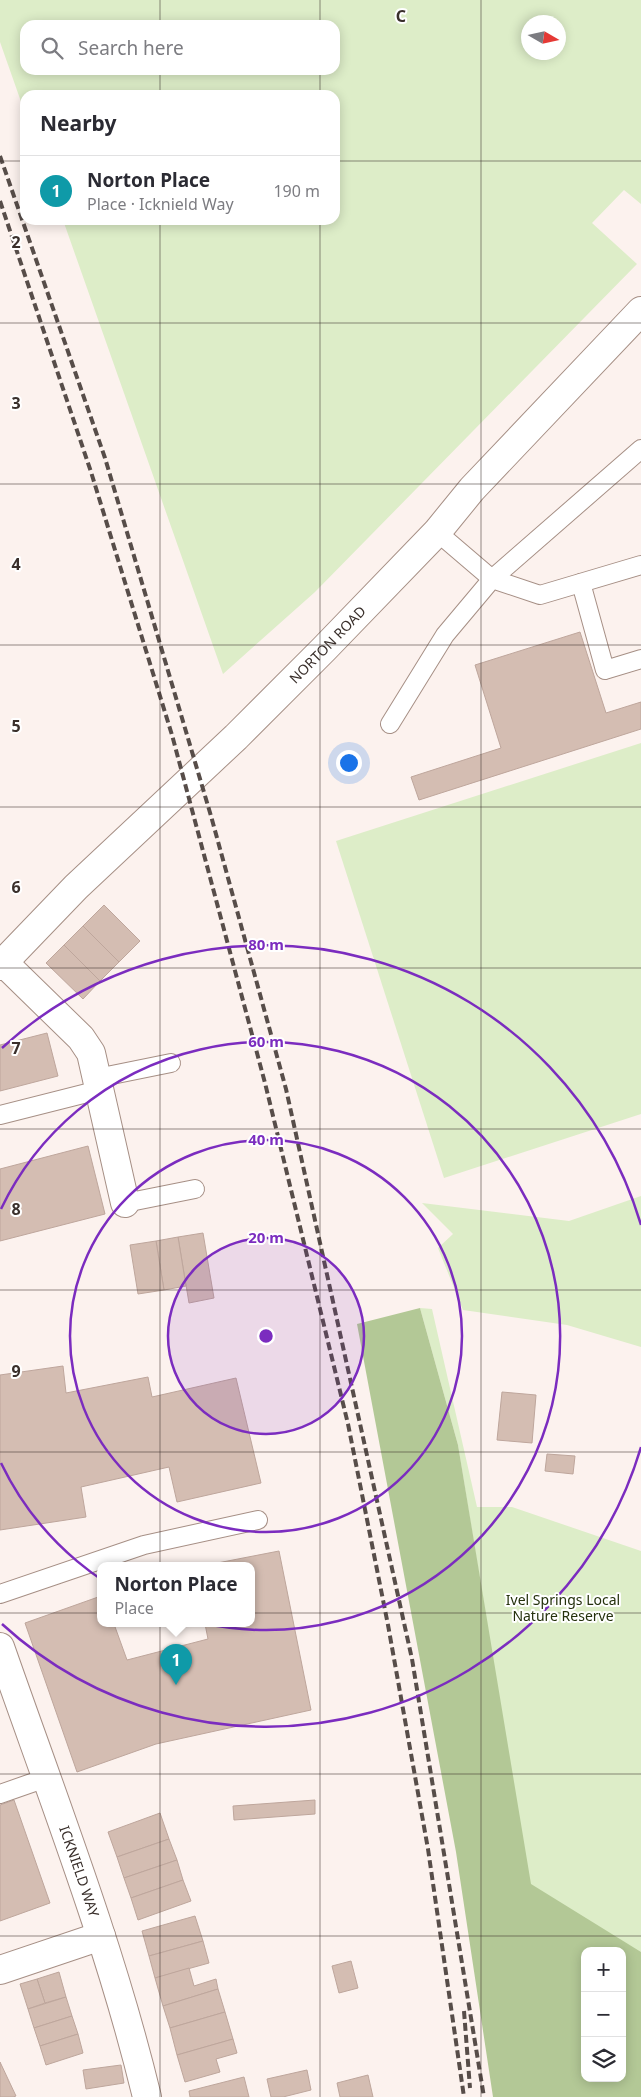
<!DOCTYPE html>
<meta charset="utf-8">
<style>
:root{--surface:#fff;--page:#f2f2f3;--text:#2b2b33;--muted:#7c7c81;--line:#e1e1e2;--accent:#2d7671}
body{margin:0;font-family:"Noto Sans",sans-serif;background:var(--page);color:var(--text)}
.controls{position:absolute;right:15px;bottom:15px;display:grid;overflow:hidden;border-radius:10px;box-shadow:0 2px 12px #0003}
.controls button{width:45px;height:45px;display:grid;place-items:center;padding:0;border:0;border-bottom:1px solid var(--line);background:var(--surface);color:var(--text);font:25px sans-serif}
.compass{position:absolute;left:521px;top:15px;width:45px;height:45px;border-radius:50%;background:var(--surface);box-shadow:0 2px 12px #0003;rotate:99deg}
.you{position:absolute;left:348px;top:762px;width:18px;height:18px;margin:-12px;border:4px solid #fff;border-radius:50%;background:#1a73e8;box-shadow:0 0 0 8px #1a73e833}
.badge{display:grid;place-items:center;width:32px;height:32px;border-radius:50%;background:var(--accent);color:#fff;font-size:16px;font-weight:700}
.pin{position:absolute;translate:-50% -41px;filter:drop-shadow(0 1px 2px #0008)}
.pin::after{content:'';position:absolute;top:26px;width:18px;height:15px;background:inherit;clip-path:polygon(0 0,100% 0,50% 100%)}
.popup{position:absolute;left:97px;top:1562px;width:158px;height:65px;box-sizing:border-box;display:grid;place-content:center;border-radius:10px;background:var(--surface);filter:drop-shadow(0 1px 4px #0005);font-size:16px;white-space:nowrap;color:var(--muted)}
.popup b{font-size:19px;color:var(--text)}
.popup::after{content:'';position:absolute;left:50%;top:100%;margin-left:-10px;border:10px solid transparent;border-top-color:var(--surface)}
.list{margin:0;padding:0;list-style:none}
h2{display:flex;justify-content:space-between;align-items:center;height:65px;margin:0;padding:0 20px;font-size:21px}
h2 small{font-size:16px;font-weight:400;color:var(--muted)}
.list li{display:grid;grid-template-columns:32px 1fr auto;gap:15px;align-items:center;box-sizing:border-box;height:70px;padding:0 20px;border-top:1px solid var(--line)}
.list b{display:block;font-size:19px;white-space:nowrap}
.list p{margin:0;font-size:16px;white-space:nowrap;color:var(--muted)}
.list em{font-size:16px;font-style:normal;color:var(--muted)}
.icon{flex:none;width:28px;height:28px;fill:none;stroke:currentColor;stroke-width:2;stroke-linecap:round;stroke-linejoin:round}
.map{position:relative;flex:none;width:641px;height:2097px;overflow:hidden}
.search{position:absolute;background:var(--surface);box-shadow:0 2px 12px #0003;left:20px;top:20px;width:320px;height:55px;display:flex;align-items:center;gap:12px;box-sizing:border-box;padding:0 18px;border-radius:15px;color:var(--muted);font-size:19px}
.panel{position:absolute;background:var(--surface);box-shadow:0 2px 12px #0003;left:20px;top:90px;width:320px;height:135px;border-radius:15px}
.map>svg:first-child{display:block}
.green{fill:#ddedc8;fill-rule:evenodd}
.forest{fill:#b3c896;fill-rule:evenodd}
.building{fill:#d4bdb2;stroke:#bea69c}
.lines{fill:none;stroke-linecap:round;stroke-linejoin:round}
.lane-casing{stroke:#a68f85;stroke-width:20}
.street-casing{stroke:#a68f85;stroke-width:30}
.secondary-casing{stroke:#a68f85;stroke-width:30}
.lane{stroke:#fff;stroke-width:18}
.street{stroke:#fff;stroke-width:28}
.secondary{stroke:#fff;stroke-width:28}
.rail{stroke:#574d49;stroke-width:4;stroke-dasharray:8 4;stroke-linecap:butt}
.grid{fill:none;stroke:#3a302c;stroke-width:1;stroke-opacity:0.55}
.ring{fill:none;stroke:#7b2cbf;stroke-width:2.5}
.labels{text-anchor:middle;stroke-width:4;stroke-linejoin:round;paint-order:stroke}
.street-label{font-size:14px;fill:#3a302c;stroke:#fff}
.park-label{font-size:14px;fill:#24310c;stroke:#fff}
.grid-label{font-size:16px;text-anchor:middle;font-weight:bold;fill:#3a302c;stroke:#fff;stroke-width:4;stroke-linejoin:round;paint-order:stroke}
.centre{fill:#7b2cbf;stroke:#fff;stroke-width:2.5}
.ring-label{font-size:15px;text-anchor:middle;font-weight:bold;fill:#7b2cbf;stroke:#fff;stroke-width:4;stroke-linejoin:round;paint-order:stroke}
</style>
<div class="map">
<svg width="641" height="2097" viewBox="0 0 641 2097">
<rect width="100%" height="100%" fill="#fcf2ee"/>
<g class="green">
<path d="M 0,0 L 641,0 L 641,204 L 624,190 L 592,223 L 637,264 L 315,592 L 223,674 L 63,220 L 335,220 L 335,95 L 25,95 L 25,113 L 0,42 ZM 528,22 L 558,22 L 558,52 L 528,52 ZM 25,25 L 335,25 L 335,70 L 25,70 Z"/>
<path d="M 641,743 L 641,1114 L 444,1178 L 336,841 Z"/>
<path d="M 641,1196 L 641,1347 L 567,1325 L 463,1310 L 438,1248 L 453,1234 L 422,1203 L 569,1221 Z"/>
<path d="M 420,1308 L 432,1309 L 477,1507 L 512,1507 L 641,1551 L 641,2097 L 564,2097 L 458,1445 ZM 585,1951 L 622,1951 L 622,2078 L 585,2078 Z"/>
</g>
<path class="forest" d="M 420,1308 L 458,1445 L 531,1884 L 641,1952 L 641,2097 L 493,2097 L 456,1852 L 357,1324 ZM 585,1951 L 622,1951 L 622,2078 L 585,2078 Z"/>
<g class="building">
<path d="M 580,632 L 606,713 L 641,702 L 641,729 L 419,800 L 411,777 L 501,748 L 475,665 Z"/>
<path d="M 104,905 L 140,941 L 119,962 L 83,926 Z"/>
<path d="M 83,926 L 119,962 L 100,981 L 64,945 Z"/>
<path d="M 64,945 L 100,981 L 83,999 L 46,963 Z"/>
<path d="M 47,1033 L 58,1076 L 0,1091 L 0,1045 Z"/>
<path d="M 88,1146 L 105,1214 L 0,1241 L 0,1169 Z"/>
<path d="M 203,1233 L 214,1298 L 189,1303 L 178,1237 Z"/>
<path d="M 178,1237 L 186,1286 L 164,1290 L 156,1241 Z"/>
<path d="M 156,1241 L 164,1290 L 138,1294 L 130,1245 Z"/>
<path d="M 63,1366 L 66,1393 L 148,1377 L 152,1397 L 236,1378 L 261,1483 L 177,1502 L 169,1467 L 81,1487 L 86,1517 L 0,1530 L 0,1375 Z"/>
<path d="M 502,1392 L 536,1395 L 532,1443 L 497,1440 Z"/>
<path d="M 547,1454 L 575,1456 L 573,1474 L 545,1471 Z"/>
<path d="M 279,1551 L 311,1710 L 156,1744 L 77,1772 L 25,1623 L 101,1596 L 101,1624 L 114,1624 L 127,1660 L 208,1639 L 205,1624 L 251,1624 L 251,1566 L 202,1566 Z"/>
<path d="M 14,1800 L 50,1903 L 0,1921 L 0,1805 Z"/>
<path d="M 315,1800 L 315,1814 L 234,1820 L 233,1806 Z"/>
<path d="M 160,1813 L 169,1839 L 117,1857 L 108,1832 Z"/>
<path d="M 169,1839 L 177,1860 L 124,1878 L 117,1857 Z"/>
<path d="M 177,1860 L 183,1880 L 131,1898 L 124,1878 Z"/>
<path d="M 183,1880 L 191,1901 L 138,1920 L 131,1898 Z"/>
<path d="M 195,1916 L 203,1941 L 149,1956 L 142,1931 Z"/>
<path d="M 203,1941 L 209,1963 L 155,1978 L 149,1956 Z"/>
<path d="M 351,1961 L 358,1988 L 339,1993 L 332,1966 Z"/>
<path d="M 189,1968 L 194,1986 L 216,1979 L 218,1989 L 163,2006 L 155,1978 Z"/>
<path d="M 59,1972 L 66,1997 L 45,2003 L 37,1979 Z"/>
<path d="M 37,1979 L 45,2003 L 28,2009 L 20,1984 Z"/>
<path d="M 218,1989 L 225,2012 L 170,2028 L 163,2006 Z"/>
<path d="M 66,1997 L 72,2016 L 34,2028 L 28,2009 Z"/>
<path d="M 225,2012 L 233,2039 L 177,2055 L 170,2028 Z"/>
<path d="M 72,2016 L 78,2034 L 40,2046 L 34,2028 Z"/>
<path d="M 78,2034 L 83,2053 L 46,2065 L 40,2046 Z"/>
<path d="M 233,2039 L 237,2053 L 216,2059 L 220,2072 L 185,2082 L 177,2055 Z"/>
<path d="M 0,2062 L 16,2096 L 13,2097 L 0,2097 Z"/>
<path d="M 121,2065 L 124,2083 L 86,2089 L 83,2070 Z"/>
<path d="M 307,2070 L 311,2090 L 283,2097 L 271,2097 L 267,2079 Z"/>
<path d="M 368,2075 L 373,2097 L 340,2097 L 337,2083 Z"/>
<path d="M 244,2077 L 249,2097 L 190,2097 L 189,2091 Z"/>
</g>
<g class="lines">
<defs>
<g id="lane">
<path d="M 437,532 L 492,579 L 641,449"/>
<path d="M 581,583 L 605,670 L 641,659"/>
<path d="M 390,724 L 445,635 L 492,579 L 540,595 L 641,565"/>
<path d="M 97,1078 L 171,1063"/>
<path d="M 0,1115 L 99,1090"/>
<path d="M 125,1203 L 195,1189"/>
<path d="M 0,1594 L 144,1545 L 258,1520"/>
<path d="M 0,1794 L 46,1778"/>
</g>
<g id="street">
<path d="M 3,962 L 81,1038 L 91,1053 L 125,1203"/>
<path d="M 0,1970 L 101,1936"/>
</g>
<g id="secondary">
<path id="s1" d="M 0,966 L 76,887 L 236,737 L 324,649 L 437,532 L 472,489 L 641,311"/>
<path id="s2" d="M 0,1647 C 52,1796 110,1944 147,2097"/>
</g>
</defs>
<use href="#lane" class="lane-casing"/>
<use href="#street" class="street-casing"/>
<use href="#secondary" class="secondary-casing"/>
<use href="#lane" class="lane"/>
<use href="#street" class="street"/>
<use href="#secondary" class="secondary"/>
<g class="rail">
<path d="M 0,156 L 105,458 L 211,816 L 286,1089 L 412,1659 L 484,2097"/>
<path d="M 0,201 L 91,472 L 172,735 L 265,1083 L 348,1424 L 388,1625 L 428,1849 L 464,2097"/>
<path d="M 464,2011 L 470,2088"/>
</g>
</g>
<path class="grid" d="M 160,0 L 160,25M 320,0 L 320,25M 481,0 L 481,2097M 160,70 L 160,95M 320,70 L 320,95M 0,161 L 25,161M 335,161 L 641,161M 160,220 L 160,2097M 320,220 L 320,2097M 0,323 L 641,323M 0,484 L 641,484M 0,645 L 641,645M 0,807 L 641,807M 0,968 L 641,968M 0,1129 L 641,1129M 0,1290 L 641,1290M 0,1452 L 641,1452M 0,1613 L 641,1613M 0,1774 L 641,1774M 0,1936 L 641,1936"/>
<circle cx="266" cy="1336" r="98" fill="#7b2cbf" fill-opacity=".12"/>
<g class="ring">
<circle cx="266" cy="1336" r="98"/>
<circle cx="266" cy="1336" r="196"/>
<path d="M1 1209A294 294 0 1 1 1 1463"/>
<path d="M641 1447A391 391 0 0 1 2 1624M2 1048A391 391 0 0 1 641 1225"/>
</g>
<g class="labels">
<g class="street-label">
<text dy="5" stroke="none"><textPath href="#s1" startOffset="459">NORTON ROAD</textPath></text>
<text dy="5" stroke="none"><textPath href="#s2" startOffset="238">ICKNIELD WAY</textPath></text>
</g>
<g class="park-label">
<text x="563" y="1605">Ivel Springs Local<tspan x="563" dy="16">Nature Reserve</tspan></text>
</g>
</g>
<g class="grid-label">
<text x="401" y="22">C</text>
<text x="16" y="248">2</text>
<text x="16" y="409">3</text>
<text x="16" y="570">4</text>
<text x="16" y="732">5</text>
<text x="16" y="893">6</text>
<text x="16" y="1054">7</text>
<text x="16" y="1215">8</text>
<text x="16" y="1377">9</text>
</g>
<circle cx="266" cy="1336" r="8" class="centre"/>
<g class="ring-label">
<text x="266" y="950">80 m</text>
<text x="266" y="1047">60 m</text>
<text x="266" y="1145">40 m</text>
<text x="266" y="1243">20 m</text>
</g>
</svg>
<div class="controls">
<button>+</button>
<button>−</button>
<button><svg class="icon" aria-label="layers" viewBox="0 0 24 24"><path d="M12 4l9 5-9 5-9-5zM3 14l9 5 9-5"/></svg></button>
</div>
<svg class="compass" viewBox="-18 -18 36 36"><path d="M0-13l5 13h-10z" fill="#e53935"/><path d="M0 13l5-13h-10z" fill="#7c7c81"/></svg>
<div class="you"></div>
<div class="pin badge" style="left:176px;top:1685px;background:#0f9aa8">1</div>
<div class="popup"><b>Norton Place</b>Place</div>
<div class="search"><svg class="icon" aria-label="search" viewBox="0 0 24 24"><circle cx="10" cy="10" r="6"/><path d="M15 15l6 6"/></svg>Search here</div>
<section class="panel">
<h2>Nearby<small></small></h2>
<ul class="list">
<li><span class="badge" style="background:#0f9aa8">1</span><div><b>Norton Place</b><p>Place · Icknield Way</p></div><em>190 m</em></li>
</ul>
</section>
</div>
